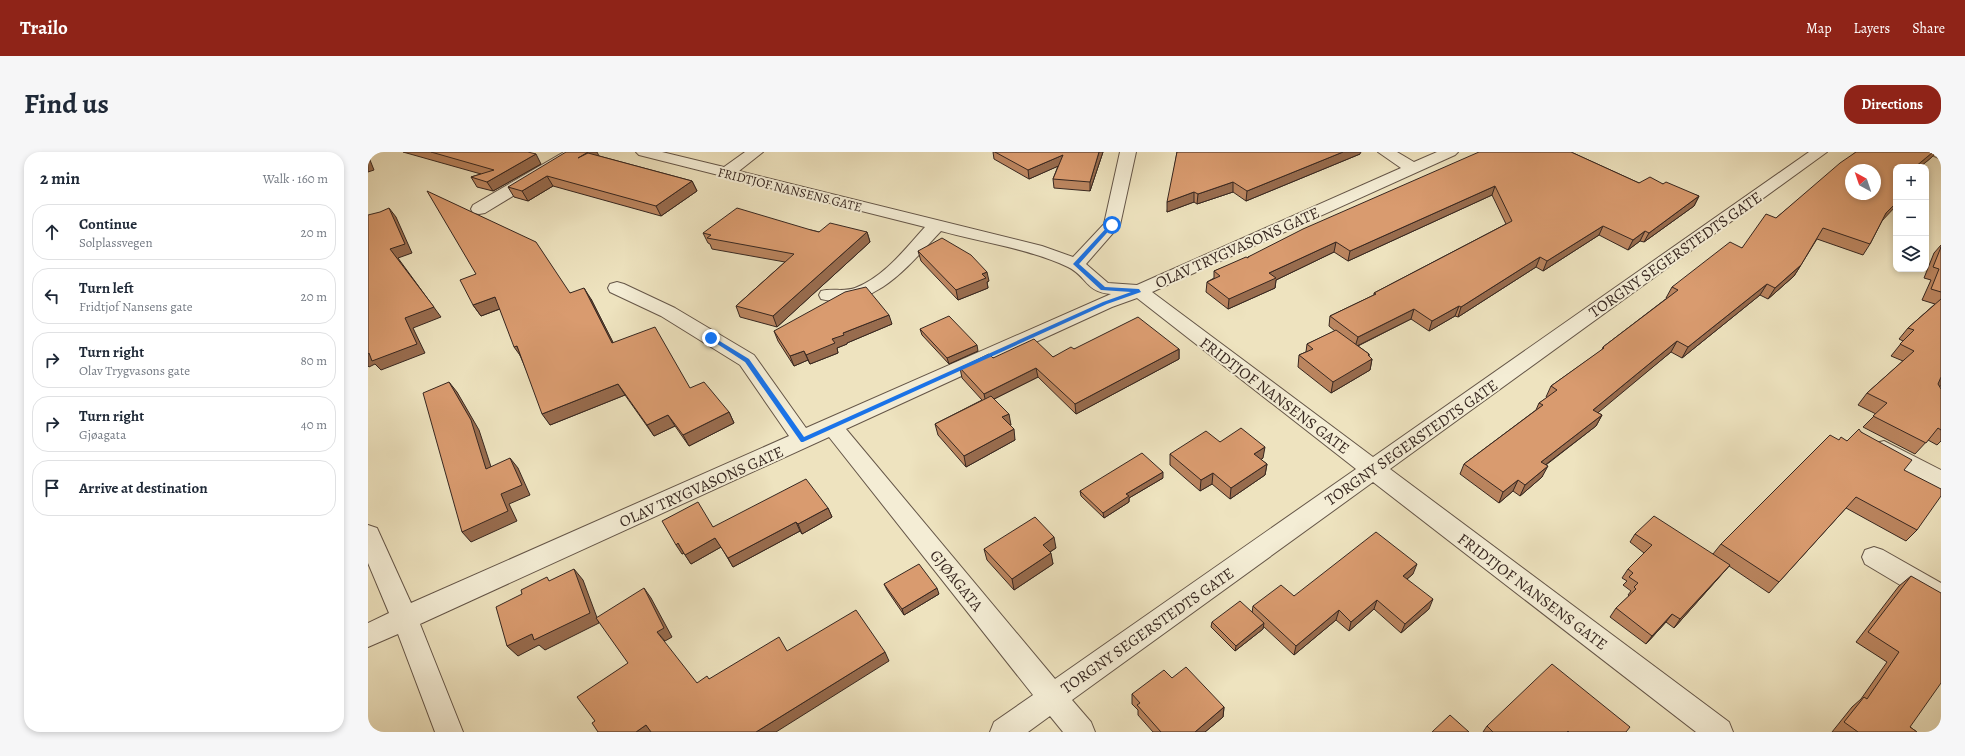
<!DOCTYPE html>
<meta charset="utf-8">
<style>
:root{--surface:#fff;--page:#f6f6f7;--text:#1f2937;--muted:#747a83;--line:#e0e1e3;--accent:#8f2418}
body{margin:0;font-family:Alegreya,serif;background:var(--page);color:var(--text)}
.controls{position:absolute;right:12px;top:12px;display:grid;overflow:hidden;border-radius:8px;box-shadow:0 2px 6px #0003}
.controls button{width:36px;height:36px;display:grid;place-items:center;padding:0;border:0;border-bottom:1px solid var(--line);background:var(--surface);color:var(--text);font:20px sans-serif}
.compass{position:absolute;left:1477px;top:12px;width:36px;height:36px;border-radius:50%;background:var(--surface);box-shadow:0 2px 6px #0003;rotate:320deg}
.stop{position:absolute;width:12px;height:12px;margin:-9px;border:3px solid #1a73e8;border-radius:50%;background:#fff}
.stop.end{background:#1a73e8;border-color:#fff;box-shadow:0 1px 4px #0008}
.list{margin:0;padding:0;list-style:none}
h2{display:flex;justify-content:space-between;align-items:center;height:52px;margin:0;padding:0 16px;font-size:17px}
h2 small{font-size:13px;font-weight:400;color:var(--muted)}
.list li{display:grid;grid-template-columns:26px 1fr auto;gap:12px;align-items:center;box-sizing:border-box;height:56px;margin:0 8px 8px;padding:0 8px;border:1px solid var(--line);border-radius:16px}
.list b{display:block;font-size:15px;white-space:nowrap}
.list p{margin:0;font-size:13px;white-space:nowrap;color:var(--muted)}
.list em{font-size:13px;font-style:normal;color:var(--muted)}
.icon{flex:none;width:22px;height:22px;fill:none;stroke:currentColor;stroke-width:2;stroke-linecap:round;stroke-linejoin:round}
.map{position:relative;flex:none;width:1573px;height:580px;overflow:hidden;border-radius:16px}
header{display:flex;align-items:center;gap:24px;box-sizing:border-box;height:56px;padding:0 20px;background:var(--accent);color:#fff}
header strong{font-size:19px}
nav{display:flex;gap:22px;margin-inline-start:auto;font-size:14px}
.intro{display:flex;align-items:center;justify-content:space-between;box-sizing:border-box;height:96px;padding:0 24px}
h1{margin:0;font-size:28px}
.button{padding:10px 18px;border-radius:16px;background:var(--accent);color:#fff;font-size:14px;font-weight:700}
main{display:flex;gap:24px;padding:0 24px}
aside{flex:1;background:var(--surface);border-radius:16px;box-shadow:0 2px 6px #0003}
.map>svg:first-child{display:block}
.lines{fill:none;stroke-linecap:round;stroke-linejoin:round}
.minor-casing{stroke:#655648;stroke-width:2}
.minor{fill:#f4edd5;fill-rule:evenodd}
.wall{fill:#bb855f;stroke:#372720}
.shaded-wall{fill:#986c4e;stroke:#372720}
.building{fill:#d99b6f;stroke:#372720;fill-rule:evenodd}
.route{fill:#1a73e8}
.labels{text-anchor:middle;stroke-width:4;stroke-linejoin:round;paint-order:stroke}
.far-street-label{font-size:13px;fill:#372720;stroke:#f4edd5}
.street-label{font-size:16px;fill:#372720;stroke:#f4edd5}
</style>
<header>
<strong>Trailo</strong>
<nav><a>Map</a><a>Layers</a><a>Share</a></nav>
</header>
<div class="intro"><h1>Find us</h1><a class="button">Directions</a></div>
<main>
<aside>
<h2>2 min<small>Walk · 160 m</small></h2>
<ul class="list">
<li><svg class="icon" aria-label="ahead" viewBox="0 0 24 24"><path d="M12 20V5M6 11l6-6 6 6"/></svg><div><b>Continue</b><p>Solplassvegen</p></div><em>20 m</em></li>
<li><svg class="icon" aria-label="left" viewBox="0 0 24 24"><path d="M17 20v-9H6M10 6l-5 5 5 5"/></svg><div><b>Turn left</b><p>Fridtjof Nansens gate</p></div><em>20 m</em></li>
<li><svg class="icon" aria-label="right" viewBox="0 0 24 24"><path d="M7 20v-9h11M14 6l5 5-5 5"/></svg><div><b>Turn right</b><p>Olav Trygvasons gate</p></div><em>80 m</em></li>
<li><svg class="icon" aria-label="right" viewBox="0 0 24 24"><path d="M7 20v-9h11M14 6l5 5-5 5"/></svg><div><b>Turn right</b><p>Gjøagata</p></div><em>40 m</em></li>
<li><svg class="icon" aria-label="arrive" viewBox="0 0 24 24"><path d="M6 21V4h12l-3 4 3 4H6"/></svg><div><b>Arrive at destination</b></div></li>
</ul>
</aside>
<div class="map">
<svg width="1573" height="580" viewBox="0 0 1573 580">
<rect width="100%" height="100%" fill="#eee3bf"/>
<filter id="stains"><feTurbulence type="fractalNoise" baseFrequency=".005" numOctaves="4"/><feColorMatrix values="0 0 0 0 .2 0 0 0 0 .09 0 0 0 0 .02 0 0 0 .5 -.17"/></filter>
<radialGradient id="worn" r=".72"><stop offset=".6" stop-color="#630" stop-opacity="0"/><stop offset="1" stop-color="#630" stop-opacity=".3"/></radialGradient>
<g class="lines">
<defs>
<g id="minor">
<path d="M 196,0 L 215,0 L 212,3 L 117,61 L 111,62 L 105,61 L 103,57 L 105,53 Z"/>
<path d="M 268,0 L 294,0 L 356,15 L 377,0 L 395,0 L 371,19 L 674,94 L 705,105 L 736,72 L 752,0 L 768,0 L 752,73 L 718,112 L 740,131 L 769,133 L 1033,16 L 1010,0 L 1029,0 L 1046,10 L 1069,0 L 1090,0 L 1087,3 L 784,140 L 1005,305 L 1441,0 L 1459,0 L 1022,317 L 1361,570 L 1365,580 L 1328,580 L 1005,330 L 704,548 L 723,570 L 727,580 L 695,580 L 682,564 L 660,580 L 622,580 L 626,570 L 665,543 L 461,285 L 52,472 L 95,580 L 67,580 L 30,482 L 0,495 L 0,471 L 21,461 L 0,411 L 0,373 L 9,376 L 43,451 L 421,284 L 372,213 L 293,164 L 242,140 L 240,136 L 242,132 L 249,130 L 256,132 L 307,156 L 386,203 L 438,276 L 743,142 C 717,140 719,124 700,115 C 662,97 613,90 573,79 C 541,113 506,160 453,147 L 451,143 L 453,139 C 465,136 476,140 487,136 C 516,125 537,97 557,75 L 271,3 ZM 769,146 L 988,317 L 687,527 L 478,277 L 744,155 Z"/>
<path d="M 1561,0 L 1573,0 L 1573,7 L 1564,3 Z"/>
<path d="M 1516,289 L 1573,318 L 1573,337 L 1565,334 L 1508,303 L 1505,297 L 1508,291 Z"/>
<path d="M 1506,395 L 1515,398 L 1573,431 L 1573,455 L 1564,452 L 1497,412 L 1494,405 L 1497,398 Z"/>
</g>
</defs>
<use href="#minor" class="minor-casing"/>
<use href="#minor" class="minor"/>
</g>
<g class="wall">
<path d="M 35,0 L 160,0 L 173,12 L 125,39 L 109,35 L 103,25 L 113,22 Z"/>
<path d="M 625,0 L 735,0 L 722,39 L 686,36 L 685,27 L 690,14 L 661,27 L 626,7 Z"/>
<path d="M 809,0 L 992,2 L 878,49 L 865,40 L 829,52 L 826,50 L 799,60 Z"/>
<path d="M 1488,0 L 1568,0 L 1564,5 L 1552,15 L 1528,15 L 1515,67 L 1502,92 L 1495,103 L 1449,87 L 1426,124 L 1400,147 L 1392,143 L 1314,206 L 1303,200 L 1229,260 L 1234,263 L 1228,274 L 1178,313 L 1174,325 L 1152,344 L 1145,339 L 1131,351 L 1092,322 L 1096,312 L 1168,258 L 1171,251 L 1179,246 L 1178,245 L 1183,234 L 1234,198 L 1235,195 L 1299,146 L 1298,146 L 1304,135 L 1374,96 L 1408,66 Z"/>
<path d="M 1205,1 L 1271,31 L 1295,32 L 1331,44 L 1326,54 L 1276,90 L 1272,89 L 1260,98 L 1231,83 L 1175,119 L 1168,115 L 1090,165 L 1087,164 L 1061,179 L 1043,167 L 990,194 L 1001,202 L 1001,204 L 1004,207 L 1002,218 L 963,241 L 930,215 L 931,203 L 938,200 L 939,192 L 967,179 L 961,174 L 962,164 L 1006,143 L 1006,141 L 1138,72 L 1124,43 L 980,109 L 966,100 L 908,128 L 907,136 L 860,157 L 838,140 L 839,130 L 846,126 L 846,119 L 880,106 L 880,105 Z"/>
<path d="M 231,4 L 324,29 L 329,39 L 293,64 L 185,34 L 160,49 L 146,45 L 140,35 Z"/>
<path d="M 443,78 L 451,80 L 499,80 L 502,90 L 409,175 L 372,165 L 368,154 L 417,110 L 344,97 L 342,92 L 340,91 L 335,81 Z"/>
<path d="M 1573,93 L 1573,234 L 1571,234 L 1573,237 L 1573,289 L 1569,293 L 1560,288 L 1547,302 L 1495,275 L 1508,262 L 1490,253 L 1499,241 L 1535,209 L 1523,204 L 1535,189 L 1531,187 L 1540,176 L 1567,152 L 1554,148 L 1563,128 L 1556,126 L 1566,101 Z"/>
<path d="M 550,99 L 621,129 L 619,130 L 620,136 L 590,148 L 553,109 Z"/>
<path d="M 202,141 L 223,147 L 245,191 L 361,260 L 366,271 L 321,294 L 307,274 L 286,284 L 257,243 L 182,273 L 132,157 L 113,164 L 105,153 Z"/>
<path d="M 524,172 L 479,191 L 479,192 L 469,196 L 470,201 L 442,212 L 440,208 L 426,214 L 410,189 L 406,179 Z"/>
<path d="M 552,177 L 610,199 L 581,212 L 554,183 Z"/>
<path d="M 706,197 L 811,197 L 811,207 L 708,262 L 670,225 L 626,247 L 643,273 L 642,273 L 647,288 L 598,315 L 570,283 L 567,272 L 614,248 L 594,226 L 592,216 L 625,206 L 685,205 Z"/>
<path d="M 1493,280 L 1536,318 L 1549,378 L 1538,389 L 1478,356 L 1401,441 L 1361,414 L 1306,476 L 1298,470 L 1278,492 L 1242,465 L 1248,456 L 1261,444 L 1260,443 L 1263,439 L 1255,433 L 1259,429 L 1254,426 L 1260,417 L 1276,401 L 1262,390 L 1267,382 L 1345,402 L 1353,392 L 1471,288 L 1479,289 Z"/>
<path d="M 852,290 L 895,306 L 893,308 L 899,312 L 897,323 L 862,347 L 844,332 L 832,339 L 802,313 L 802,302 Z"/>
<path d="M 795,326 L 761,346 L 761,350 L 736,366 L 713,344 L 712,339 Z"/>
<path d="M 460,356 L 464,365 L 434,382 L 432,379 L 365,415 L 353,395 L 323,412 L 316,401 L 314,402 L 345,375 Z"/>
<path d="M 688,396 L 682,400 L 685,412 L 646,438 L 619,408 L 616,397 Z"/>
<path d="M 1045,422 L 1039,427 L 1061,457 L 1033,481 L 1006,457 L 981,479 L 968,468 L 926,503 L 895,474 L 895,477 L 867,499 L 843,475 L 844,470 L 884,461 L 885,454 L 926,444 Z"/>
<path d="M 1543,424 L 1542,575 L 1549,580 L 1464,580 L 1484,555 L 1493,547 L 1519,510 L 1488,490 L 1531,434 Z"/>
<path d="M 516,432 L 571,442 L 536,463 L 519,438 Z"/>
<path d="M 804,526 L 856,555 L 855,565 L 837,580 L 785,580 L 770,563 L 770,558 L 764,552 L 764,542 Z"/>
<path d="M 1119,574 L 1258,580 L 1115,580 Z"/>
</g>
<g class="shaded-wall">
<path d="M 220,0 L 229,0 L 232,6 L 210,6 Z"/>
<path d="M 731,0 L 735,0 L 722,39 L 722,30 Z"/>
<path d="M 975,0 L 993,0 L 992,2 L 878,49 L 879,39 Z"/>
<path d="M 1565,0 L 1568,0 L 1564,5 L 1552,15 L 1547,15 Z"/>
<path d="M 168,2 L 173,12 L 125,39 L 119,30 Z"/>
<path d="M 0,3 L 6,18 L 0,20 Z"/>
<path d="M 695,3 L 695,12 L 661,27 L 660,18 Z"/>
<path d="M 179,24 L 185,34 L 160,49 L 154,39 Z"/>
<path d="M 324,29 L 329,39 L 293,64 L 288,54 Z"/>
<path d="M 865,30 L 865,40 L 829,52 L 830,42 Z"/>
<path d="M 1127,34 L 1124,43 L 980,109 L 982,99 Z"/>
<path d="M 826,40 L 826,50 L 799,60 L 799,50 Z"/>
<path d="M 1331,44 L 1326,54 L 1276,90 L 1281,81 Z"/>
<path d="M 1528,51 L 1528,54 L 1511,72 L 1518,61 Z"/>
<path d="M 21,56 L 28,65 L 44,101 L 30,106 L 73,165 L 45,176 L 57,201 L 13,218 L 7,212 L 1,215 L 0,214 L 0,202 L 37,166 L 22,97 Z"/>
<path d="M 1235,74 L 1231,83 L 1175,119 L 1179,109 Z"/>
<path d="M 1277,79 L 1272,89 L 1260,98 L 1265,88 Z"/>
<path d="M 499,80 L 502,90 L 409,175 L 405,164 Z"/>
<path d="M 968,90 L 966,100 L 908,128 L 907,136 L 860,157 L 861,147 L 901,121 Z"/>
<path d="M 1172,105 L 1168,115 L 1090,165 L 1093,155 Z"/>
<path d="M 1433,113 L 1426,124 L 1400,147 L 1407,136 Z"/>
<path d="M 619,120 L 621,129 L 619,130 L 620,136 L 590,148 L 588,138 L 614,122 Z"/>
<path d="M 1399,132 L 1392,143 L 1314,206 L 1320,195 Z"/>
<path d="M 216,136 L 223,147 L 251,202 L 244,191 Z"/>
<path d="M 127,145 L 134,156 L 113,164 L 105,153 Z"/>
<path d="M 1091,154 L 1087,164 L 1061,179 L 1064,169 Z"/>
<path d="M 1046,157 L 1043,167 L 987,195 L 990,185 Z"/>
<path d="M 521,163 L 524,172 L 479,191 L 479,192 L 469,196 L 470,201 L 442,212 L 438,203 L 475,181 Z"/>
<path d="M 1309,189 L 1303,200 L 1220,269 L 1225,258 Z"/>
<path d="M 609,193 L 610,199 L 581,212 L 579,206 Z"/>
<path d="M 149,194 L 154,206 L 146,195 Z"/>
<path d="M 811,197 L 811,207 L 708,262 L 707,252 Z"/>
<path d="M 436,199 L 440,208 L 426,214 L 422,204 Z"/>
<path d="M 1001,202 L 1000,209 L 1004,207 L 1002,218 L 963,241 L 965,230 Z"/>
<path d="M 668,216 L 670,225 L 618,251 L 616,242 Z"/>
<path d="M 1573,225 L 1573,234 L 1563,236 Z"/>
<path d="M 81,230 L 89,240 L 111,278 L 127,327 L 118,317 Z"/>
<path d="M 250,232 L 257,243 L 182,273 L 174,262 Z"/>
<path d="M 361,260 L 366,271 L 321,294 L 315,283 Z"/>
<path d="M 641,262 L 643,273 L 636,277 L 634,265 Z"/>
<path d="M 300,263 L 307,274 L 286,284 L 279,273 Z"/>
<path d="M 1234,263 L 1228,274 L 1168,320 L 1173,310 Z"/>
<path d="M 646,277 L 647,288 L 598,315 L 596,304 Z"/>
<path d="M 897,295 L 895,306 L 885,313 L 886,302 Z"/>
<path d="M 142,306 L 150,316 L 162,343 L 141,352 L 149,369 L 103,390 L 94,380 L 133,342 Z"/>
<path d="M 899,312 L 897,323 L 862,347 L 863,336 Z"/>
<path d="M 1180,314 L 1174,325 L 1152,344 L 1157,333 Z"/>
<path d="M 795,320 L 795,326 L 761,346 L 761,350 L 736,366 L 735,361 L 758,342 Z"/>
<path d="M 845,321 L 844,332 L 832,339 L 833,328 Z"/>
<path d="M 1150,328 L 1145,339 L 1131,351 L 1135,340 Z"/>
<path d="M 460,356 L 464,365 L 434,382 L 430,372 Z"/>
<path d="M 428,370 L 432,379 L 365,415 L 360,406 Z"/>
<path d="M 686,385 L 688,396 L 677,403 L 675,393 Z"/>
<path d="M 347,386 L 353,395 L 323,412 L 317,403 Z"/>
<path d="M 310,391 L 316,401 L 314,402 L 308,393 Z"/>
<path d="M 683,401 L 685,412 L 646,438 L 644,427 Z"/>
<path d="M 1049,412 L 1045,422 L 1032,433 L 1035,424 Z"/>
<path d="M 1362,413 L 1355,421 L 1306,476 L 1312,467 Z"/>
<path d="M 206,417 L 215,428 L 231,471 L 177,498 L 171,493 L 150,504 L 139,494 Z"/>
<path d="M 276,436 L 283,446 L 304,485 L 297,489 L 289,480 Z"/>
<path d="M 569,436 L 571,442 L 536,463 L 534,457 Z"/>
<path d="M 1065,447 L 1061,457 L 1033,481 L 1037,472 Z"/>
<path d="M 1009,448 L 1006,457 L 981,479 L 983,470 Z"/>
<path d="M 971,458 L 968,468 L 926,503 L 928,494 Z"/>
<path d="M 1304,462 L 1298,470 L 1278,492 L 1284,484 Z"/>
<path d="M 896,471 L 895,477 L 867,499 L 868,494 Z"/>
<path d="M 517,500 L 521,509 L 408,580 L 388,580 Z"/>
<path d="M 856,555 L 855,565 L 837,580 L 827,580 Z"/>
<path d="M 278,573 L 284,580 L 268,580 Z"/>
</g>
<g class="building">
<path d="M 63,0 L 160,0 L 168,2 L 119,30 L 103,25 L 126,18 Z"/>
<path d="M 198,0 L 220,0 L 210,6 L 220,1 L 324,29 L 288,54 L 179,24 L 154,39 L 140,35 Z"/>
<path d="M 627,0 L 731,0 L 722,30 L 685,27 L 695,3 L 660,18 Z"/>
<path d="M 809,0 L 975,0 L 879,39 L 865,30 L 830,42 L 826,40 L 799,50 Z"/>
<path d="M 1111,0 L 1203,0 L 1271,31 L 1282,25 L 1295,32 L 1298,30 L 1331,44 L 1281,81 L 1277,79 L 1265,88 L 1235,74 L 1179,109 L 1172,105 L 1093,155 L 1091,154 L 1064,169 L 1046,157 L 990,185 L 962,164 L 1008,142 L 1006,141 L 1144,69 L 1127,34 L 982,99 L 968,90 L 901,121 L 908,126 L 861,147 L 839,130 L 852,124 L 846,119 L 878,105 L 880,106 L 880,105 L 935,77 Z"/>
<path d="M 1488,0 L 1565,0 L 1547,15 L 1528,15 L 1528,51 L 1518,61 L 1502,92 L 1455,76 L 1433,113 L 1407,136 L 1399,132 L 1320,195 L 1309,189 L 1225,258 L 1234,263 L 1173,310 L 1180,314 L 1157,333 L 1150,328 L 1135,340 L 1096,312 L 1175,253 L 1171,251 L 1189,238 L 1183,234 L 1236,196 L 1235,195 L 1310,138 L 1304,135 L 1362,90 L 1374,96 L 1398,62 L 1408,66 L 1472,11 ZM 1483,18 L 1507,18 L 1507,42 L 1483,42 Z"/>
<path d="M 59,39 L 168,90 L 202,141 L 216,136 L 244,191 L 287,175 L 322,236 L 336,230 L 361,260 L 315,283 L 300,263 L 279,273 L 250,232 L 174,262 L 149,194 L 146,195 L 127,145 L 105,153 L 92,128 L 108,122 Z"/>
<path d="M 21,56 L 37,92 L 22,97 L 66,155 L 37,166 L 49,192 L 4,209 L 1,201 L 0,202 L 0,63 L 12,60 Z"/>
<path d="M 369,56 L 443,78 L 451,80 L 462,71 L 499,80 L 405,164 L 368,154 L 426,102 L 339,86 L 343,83 L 335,81 Z"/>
<path d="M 574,86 L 603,103 L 619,120 L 614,122 L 618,126 L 588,138 L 550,99 Z"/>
<path d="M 1573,95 L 1573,140 L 1563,137 L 1571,117 L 1565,115 Z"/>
<path d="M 498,135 L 521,163 L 475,181 L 476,183 L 464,187 L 467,191 L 438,203 L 436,199 L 422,204 L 406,179 L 477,140 Z"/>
<path d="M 1573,147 L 1573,225 L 1570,232 L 1573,237 L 1573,278 L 1570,276 L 1558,291 L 1505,264 L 1519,251 L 1499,241 L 1546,199 L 1532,192 L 1546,178 L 1540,176 Z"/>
<path d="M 581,164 L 609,193 L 579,206 L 552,177 Z"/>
<path d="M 770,165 L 811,197 L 707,252 L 668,216 L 616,242 L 592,216 L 621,202 L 625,206 L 666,187 L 685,205 L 703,195 L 706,197 Z"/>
<path d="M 968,178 L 1001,202 L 1000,203 L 1004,207 L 965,230 L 931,203 L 945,197 L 939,192 Z"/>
<path d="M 81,230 L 103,268 L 118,317 L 142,306 L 154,333 L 133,342 L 140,359 L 94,380 L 55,241 Z"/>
<path d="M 623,244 L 641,262 L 634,265 L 646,277 L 596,304 L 567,272 Z"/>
<path d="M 873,276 L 897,295 L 886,302 L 899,312 L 863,336 L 845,321 L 833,328 L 802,302 L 838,279 L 852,290 Z"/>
<path d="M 1491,277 L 1493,280 L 1544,308 L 1536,318 L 1573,337 L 1573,344 L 1549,378 L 1488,345 L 1411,430 L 1353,392 L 1462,283 L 1471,288 L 1473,285 L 1479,289 Z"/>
<path d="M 774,301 L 795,320 L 758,342 L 761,344 L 735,361 L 712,339 Z"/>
<path d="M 438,327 L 460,356 L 430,372 L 428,370 L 360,406 L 347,386 L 317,403 L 310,391 L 308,393 L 294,369 L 330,350 L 345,375 Z"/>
<path d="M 1286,364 L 1362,413 L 1312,467 L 1304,462 L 1284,484 L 1248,456 L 1268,437 L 1266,435 L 1270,431 L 1261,425 L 1265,421 L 1260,417 L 1284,393 L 1267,382 Z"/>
<path d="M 667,365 L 686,385 L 675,393 L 683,401 L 644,427 L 616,397 Z"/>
<path d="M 1008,380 L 1049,412 L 1035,424 L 1065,447 L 1037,472 L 1009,448 L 983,470 L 971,458 L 928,494 L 885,454 L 913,433 L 926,444 Z"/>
<path d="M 551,412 L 569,436 L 534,457 L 516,432 Z"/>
<path d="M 206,417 L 222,461 L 166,488 L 164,482 L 139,494 L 128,455 L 154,442 L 153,438 L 179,425 L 181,429 Z"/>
<path d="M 1543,424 L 1573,441 L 1573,531 L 1542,575 L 1549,580 L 1490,580 L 1476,570 L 1496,545 L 1499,547 L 1531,500 L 1500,480 Z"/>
<path d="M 276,436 L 296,476 L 289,480 L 329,531 L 339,524 L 341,527 L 411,485 L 419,499 L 488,458 L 517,500 L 388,580 L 283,580 L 278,573 L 268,580 L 230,580 L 224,571 L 227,569 L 209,545 L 260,511 L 228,466 Z"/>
<path d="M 872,449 L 896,471 L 868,494 L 844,470 Z"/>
<path d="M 1184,512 L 1262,575 L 1258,580 L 1201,580 L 1200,579 L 1199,580 L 1125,580 L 1119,574 Z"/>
<path d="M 818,515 L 856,555 L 827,580 L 793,580 L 769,553 L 772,551 L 764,542 L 796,518 L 804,526 Z"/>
<path d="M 1082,563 L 1101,580 L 1064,580 Z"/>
</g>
<path class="route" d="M 742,72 L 746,73 L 711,112 L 737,135 L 771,137 L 773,140 L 739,152 L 435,290 L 433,290 L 377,210 L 340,186 L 345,185 L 381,207 L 436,285 L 735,150 L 763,140 L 733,138 L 705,112 Z"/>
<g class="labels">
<g class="far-street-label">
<text transform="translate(422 37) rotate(14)" y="5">FRIDTJOF NANSENS GATE</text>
</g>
<g class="street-label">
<text transform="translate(869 95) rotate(-24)" y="6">OLAV TRYGVASONS GATE</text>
<text transform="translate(1307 102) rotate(-35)" y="6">TORGNY SEGERSTEDTS GATE</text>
<text transform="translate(907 243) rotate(37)" y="6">FRIDTJOF NANSENS GATE</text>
<text transform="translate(1043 290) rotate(-35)" y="6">TORGNY SEGERSTEDTS GATE</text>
<text transform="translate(333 334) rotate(-24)" y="6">OLAV TRYGVASONS GATE</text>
<text transform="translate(589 428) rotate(51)" y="6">GJØAGATA</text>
<text transform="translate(1165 439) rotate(37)" y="6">FRIDTJOF NANSENS GATE</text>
<text transform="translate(779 478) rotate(-35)" y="6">TORGNY SEGERSTEDTS GATE</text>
</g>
</g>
<rect width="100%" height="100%" filter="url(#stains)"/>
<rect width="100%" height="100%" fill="url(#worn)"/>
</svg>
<div class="controls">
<button>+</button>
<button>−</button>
<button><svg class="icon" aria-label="layers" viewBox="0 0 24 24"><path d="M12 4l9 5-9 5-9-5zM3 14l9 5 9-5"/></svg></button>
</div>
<svg class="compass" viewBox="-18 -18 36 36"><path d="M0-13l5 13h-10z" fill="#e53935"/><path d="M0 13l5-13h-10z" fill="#747a83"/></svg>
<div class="stop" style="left:744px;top:73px"></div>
<div class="stop end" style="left:343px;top:186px"></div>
</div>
</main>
